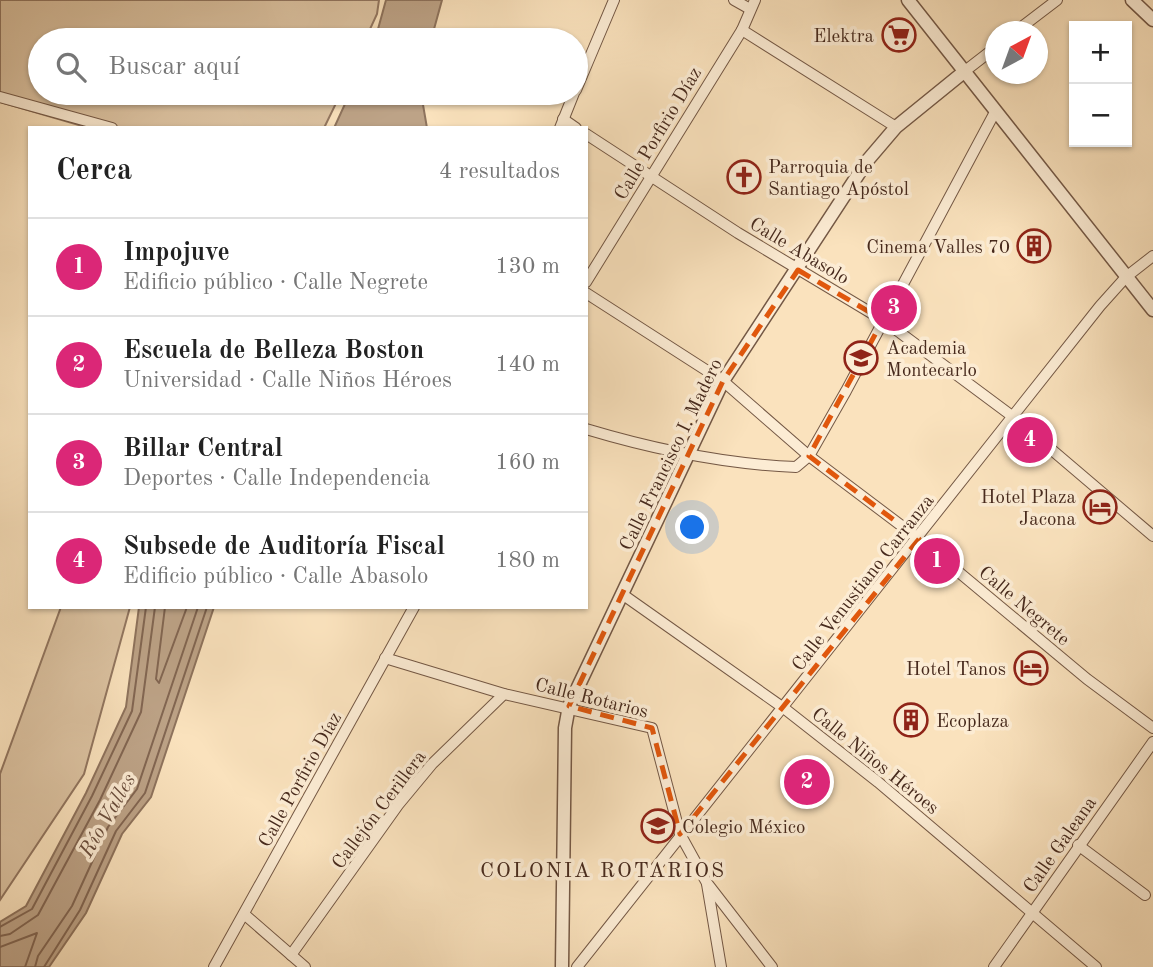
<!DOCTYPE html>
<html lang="es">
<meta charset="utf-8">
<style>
:root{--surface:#fff;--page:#f2f2f2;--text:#222;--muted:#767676;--line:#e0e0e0;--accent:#db2777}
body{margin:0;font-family:"Old Standard TT",serif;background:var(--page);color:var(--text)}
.controls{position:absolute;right:21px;top:21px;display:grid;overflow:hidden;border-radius:0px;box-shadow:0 2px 5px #0004}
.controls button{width:63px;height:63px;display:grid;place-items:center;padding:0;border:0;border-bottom:2px solid var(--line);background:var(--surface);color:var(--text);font:35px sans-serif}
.compass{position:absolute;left:985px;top:21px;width:63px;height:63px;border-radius:50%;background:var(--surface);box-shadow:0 2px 5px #0004;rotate:41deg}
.you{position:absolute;left:693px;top:528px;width:24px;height:24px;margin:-18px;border:5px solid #fff;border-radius:50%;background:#1a73e8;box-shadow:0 0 0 10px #1a73e833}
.badge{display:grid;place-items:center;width:46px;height:46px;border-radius:50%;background:var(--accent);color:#fff;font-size:23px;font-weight:700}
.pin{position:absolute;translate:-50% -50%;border:4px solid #fff;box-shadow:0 2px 7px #0006}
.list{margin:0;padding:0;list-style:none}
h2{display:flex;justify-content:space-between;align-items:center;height:91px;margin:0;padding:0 28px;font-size:30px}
h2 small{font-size:23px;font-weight:400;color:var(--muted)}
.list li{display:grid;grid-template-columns:46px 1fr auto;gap:21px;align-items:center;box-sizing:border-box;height:98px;padding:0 28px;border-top:2px solid var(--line)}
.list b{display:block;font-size:26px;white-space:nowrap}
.list p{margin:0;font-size:23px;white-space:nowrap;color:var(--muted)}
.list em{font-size:23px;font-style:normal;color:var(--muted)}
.icon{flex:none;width:38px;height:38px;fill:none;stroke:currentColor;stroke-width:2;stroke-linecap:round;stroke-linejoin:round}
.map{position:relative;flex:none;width:1153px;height:967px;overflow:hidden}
.search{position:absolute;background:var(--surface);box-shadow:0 2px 5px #0004;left:28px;top:28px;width:560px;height:77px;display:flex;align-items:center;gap:18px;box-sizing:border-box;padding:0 24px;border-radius:38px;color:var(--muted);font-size:26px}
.panel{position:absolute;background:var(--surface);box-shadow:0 2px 5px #0004;left:28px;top:126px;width:560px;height:483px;border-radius:0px}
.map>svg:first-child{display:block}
.green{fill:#dcc3a2;stroke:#927660;stroke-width:2}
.water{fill:#bda387;stroke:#8e735d;stroke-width:2}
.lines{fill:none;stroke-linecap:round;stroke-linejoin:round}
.shore{stroke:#826652;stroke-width:2}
.minor-casing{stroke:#745845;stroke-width:12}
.tertiary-casing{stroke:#745845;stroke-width:15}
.minor{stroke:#fcecd4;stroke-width:10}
.tertiary{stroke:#fcecd4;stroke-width:12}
.marked{fill:none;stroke:#e0570d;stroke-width:5;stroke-dasharray:14 9;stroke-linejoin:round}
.labels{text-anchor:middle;stroke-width:7;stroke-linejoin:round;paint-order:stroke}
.poi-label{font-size:19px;fill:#472a1d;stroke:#fcecd4;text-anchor:end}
.street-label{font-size:19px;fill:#472a1d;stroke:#fcecd4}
.water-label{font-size:21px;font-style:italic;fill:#6a4e3d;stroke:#fcecd4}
.neighbourhood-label{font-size:21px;letter-spacing:2px;fill:#472a1d;stroke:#fcecd4}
</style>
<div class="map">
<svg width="1153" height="967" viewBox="0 0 1153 967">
<rect width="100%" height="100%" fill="#fae2bd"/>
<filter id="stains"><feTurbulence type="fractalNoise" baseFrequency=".00286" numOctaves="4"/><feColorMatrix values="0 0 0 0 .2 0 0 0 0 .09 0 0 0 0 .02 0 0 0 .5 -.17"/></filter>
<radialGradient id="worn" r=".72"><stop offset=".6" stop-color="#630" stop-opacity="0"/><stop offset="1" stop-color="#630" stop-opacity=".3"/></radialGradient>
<g class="green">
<path d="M 0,0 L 379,0 L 377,14 L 365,40 L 40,40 L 40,93 L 341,93 L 324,128 L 89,128 L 0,102 Z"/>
<path d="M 61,607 L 130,607 L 84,774 L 0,900 L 0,774 Z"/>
</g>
<g class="water">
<path d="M 386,0 L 442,0 L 431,40 L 375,40 Z"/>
<path d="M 350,93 L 421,93 L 427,128 L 334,128 Z"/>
<path d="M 139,607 L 214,607 L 151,797 L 122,834 L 86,913 L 49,967 L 0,967 L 0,922 L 26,906 L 86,793 L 126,707 Z"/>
</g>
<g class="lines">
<g class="shore">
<path d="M 165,607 L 156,679 L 159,683 L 187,607"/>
<path d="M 0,927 L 32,909 L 92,796 L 132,711 L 146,607"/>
<path d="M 0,936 L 10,934 L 38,915 L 100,800 L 141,712 L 155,607"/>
<path d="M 0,947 L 37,933 L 25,967"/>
<path d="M 35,967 L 38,956 L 72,906 L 108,827 L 137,789 L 198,607"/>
<path d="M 44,967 L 80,910 L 116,831 L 145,793 L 207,607"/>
</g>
<defs>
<g id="minor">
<path d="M 734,0 L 750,9"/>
<path d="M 742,30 L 896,127"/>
<path d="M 1015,32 L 1057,0"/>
<path d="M 965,71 L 996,47"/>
<path d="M 576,90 L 614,0"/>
<path d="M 0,97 L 112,128"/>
<path d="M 563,119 L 576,128"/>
<path d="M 560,128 L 574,93"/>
<path d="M 586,134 L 738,233 L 883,320 L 1012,416 L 1153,536"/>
<path d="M 586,282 L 742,30 L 755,0"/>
<path d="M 586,293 L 723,381 L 809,456 L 919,539 L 1087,679 L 1153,728"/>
<path d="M 586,429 C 656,450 723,464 796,467 L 809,456 L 846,391 L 995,112"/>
<path d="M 622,594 L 785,709 L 878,782 L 1096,967"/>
<path d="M 385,658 L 504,694 L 652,728 L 680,834 L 707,883 L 772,967"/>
<path d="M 1078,845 L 1145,895"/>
<path d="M 707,884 L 721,967"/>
<path d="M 244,914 L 305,967"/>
<path d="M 291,955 L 398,805 L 432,764 L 504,694"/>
<path d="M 214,967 L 414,607"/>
<path d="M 577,967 L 1100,306 L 1126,277 L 1153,256"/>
<path d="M 994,967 L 1153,742"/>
</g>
<g id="tertiary">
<path d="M 908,0 L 1153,310"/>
<path d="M 1132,0 L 1153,20"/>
<path d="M 562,967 L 565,728 L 569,706 L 723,381 L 867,161 L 896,127 L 965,71"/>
</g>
</defs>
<use href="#minor" class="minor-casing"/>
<use href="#tertiary" class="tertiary-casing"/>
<use href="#minor" class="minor"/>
<use href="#tertiary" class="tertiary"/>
</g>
<path class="marked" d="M 798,270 L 883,320 L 809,456 L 919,539 L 680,834 L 652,728 L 569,706 L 723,381 Z"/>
<defs>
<symbol id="supermarket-ring" viewBox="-11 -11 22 22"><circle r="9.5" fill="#fcecd4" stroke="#8f2418" stroke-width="1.5"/><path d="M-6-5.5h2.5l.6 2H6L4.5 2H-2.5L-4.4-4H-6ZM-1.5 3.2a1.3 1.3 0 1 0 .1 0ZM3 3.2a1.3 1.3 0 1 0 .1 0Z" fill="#8f2418"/></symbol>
<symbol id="church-ring" viewBox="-11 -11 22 22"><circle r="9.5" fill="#fcecd4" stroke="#8f2418" stroke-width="1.5"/><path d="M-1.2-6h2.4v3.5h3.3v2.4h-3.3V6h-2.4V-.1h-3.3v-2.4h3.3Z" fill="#8f2418"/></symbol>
<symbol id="building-ring" viewBox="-11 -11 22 22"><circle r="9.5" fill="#fcecd4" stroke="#8f2418" stroke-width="1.5"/><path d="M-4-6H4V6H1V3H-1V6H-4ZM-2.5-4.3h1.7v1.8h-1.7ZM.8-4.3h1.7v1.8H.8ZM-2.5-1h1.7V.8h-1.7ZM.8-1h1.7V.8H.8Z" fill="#8f2418"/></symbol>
<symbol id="university-ring" viewBox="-11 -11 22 22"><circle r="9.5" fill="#fcecd4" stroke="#8f2418" stroke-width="1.5"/><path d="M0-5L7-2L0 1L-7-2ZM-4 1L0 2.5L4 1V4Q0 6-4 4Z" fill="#8f2418"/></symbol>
<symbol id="hotel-ring" viewBox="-11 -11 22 22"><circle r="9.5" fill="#fcecd4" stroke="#8f2418" stroke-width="1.5"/><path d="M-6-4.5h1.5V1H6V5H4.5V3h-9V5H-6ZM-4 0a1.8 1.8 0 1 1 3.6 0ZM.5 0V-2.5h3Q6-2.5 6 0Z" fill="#8f2418"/></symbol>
<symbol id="school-ring" viewBox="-11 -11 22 22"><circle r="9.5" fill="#fcecd4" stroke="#8f2418" stroke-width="1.5"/><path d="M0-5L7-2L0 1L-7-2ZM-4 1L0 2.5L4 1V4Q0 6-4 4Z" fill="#8f2418"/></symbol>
</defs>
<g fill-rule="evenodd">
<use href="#supermarket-ring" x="880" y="16" width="38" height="38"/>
<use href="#church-ring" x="725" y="158" width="38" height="38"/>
<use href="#building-ring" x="1015" y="227" width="38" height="38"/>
<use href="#university-ring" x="842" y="339" width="38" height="38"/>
<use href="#hotel-ring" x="1081" y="488" width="38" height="38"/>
<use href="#hotel-ring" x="1012" y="649" width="38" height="38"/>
<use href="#building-ring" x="892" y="701" width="38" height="38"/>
<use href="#school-ring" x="639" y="807" width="38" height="38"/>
</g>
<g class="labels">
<g class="poi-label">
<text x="874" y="42">Elektra</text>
<text x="768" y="173" text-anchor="start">Parroquia de<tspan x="768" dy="22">Santiago Apóstol</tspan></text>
<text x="1010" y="253">Cinema Valles 70</text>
<text x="886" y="354" text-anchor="start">Academia<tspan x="886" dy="22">Montecarlo</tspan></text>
<text x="1076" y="503">Hotel Plaza<tspan x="1076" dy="22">Jacona</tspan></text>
<text x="1006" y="675">Hotel Tanos</text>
<text x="936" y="727" text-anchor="start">Ecoplaza</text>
<text x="682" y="833" text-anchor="start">Colegio México</text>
</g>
<g class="street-label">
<text transform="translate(657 133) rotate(-59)" y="7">Calle Porfirio Díaz</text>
<text transform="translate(800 250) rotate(31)" y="7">Calle Abasolo</text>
<text transform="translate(670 454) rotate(-64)" y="7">Calle Francisco I. Madero</text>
<text transform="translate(862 582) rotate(-52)" y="7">Calle Venustiano Carranza</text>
<text transform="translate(1025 605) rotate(40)" y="7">Calle Negrete</text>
<text transform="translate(592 697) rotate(14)" y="7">Calle Rotarios</text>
<text transform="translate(876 760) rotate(39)" y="7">Calle Niños Héroes</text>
<text transform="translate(299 779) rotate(-61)" y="7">Calle Porfirio Díaz</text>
<text transform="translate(378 809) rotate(-53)" y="7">Callejón Cerillera</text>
<text transform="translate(1059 844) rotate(-55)" y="7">Calle Galeana</text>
</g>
<g class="water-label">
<text transform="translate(107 815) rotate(-60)" y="7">Río Valles</text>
</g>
<g class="neighbourhood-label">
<text x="603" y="877">COLONIA ROTARIOS</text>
</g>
</g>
<rect width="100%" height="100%" filter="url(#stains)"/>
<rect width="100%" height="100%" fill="url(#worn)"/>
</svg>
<div class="controls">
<button>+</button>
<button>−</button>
</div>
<svg class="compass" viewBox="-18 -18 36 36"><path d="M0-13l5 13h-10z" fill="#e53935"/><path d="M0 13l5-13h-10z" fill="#767676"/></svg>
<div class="you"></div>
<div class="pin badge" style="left:937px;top:561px">1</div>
<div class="pin badge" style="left:807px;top:782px">2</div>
<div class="pin badge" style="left:894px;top:308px">3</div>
<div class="pin badge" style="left:1030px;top:440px">4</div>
<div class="search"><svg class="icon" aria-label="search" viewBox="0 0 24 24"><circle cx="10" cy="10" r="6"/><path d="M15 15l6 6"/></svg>Buscar aquí</div>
<section class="panel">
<h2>Cerca<small>4 resultados</small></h2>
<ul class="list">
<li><span class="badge">1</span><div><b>Impojuve</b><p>Edificio público · Calle Negrete</p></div><em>130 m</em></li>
<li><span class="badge">2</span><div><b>Escuela de Belleza Boston</b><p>Universidad · Calle Niños Héroes</p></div><em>140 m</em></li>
<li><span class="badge">3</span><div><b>Billar Central</b><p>Deportes · Calle Independencia</p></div><em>160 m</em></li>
<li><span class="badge">4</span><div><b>Subsede de Auditoría Fiscal</b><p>Edificio público · Calle Abasolo</p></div><em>180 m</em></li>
</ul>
</section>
</div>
